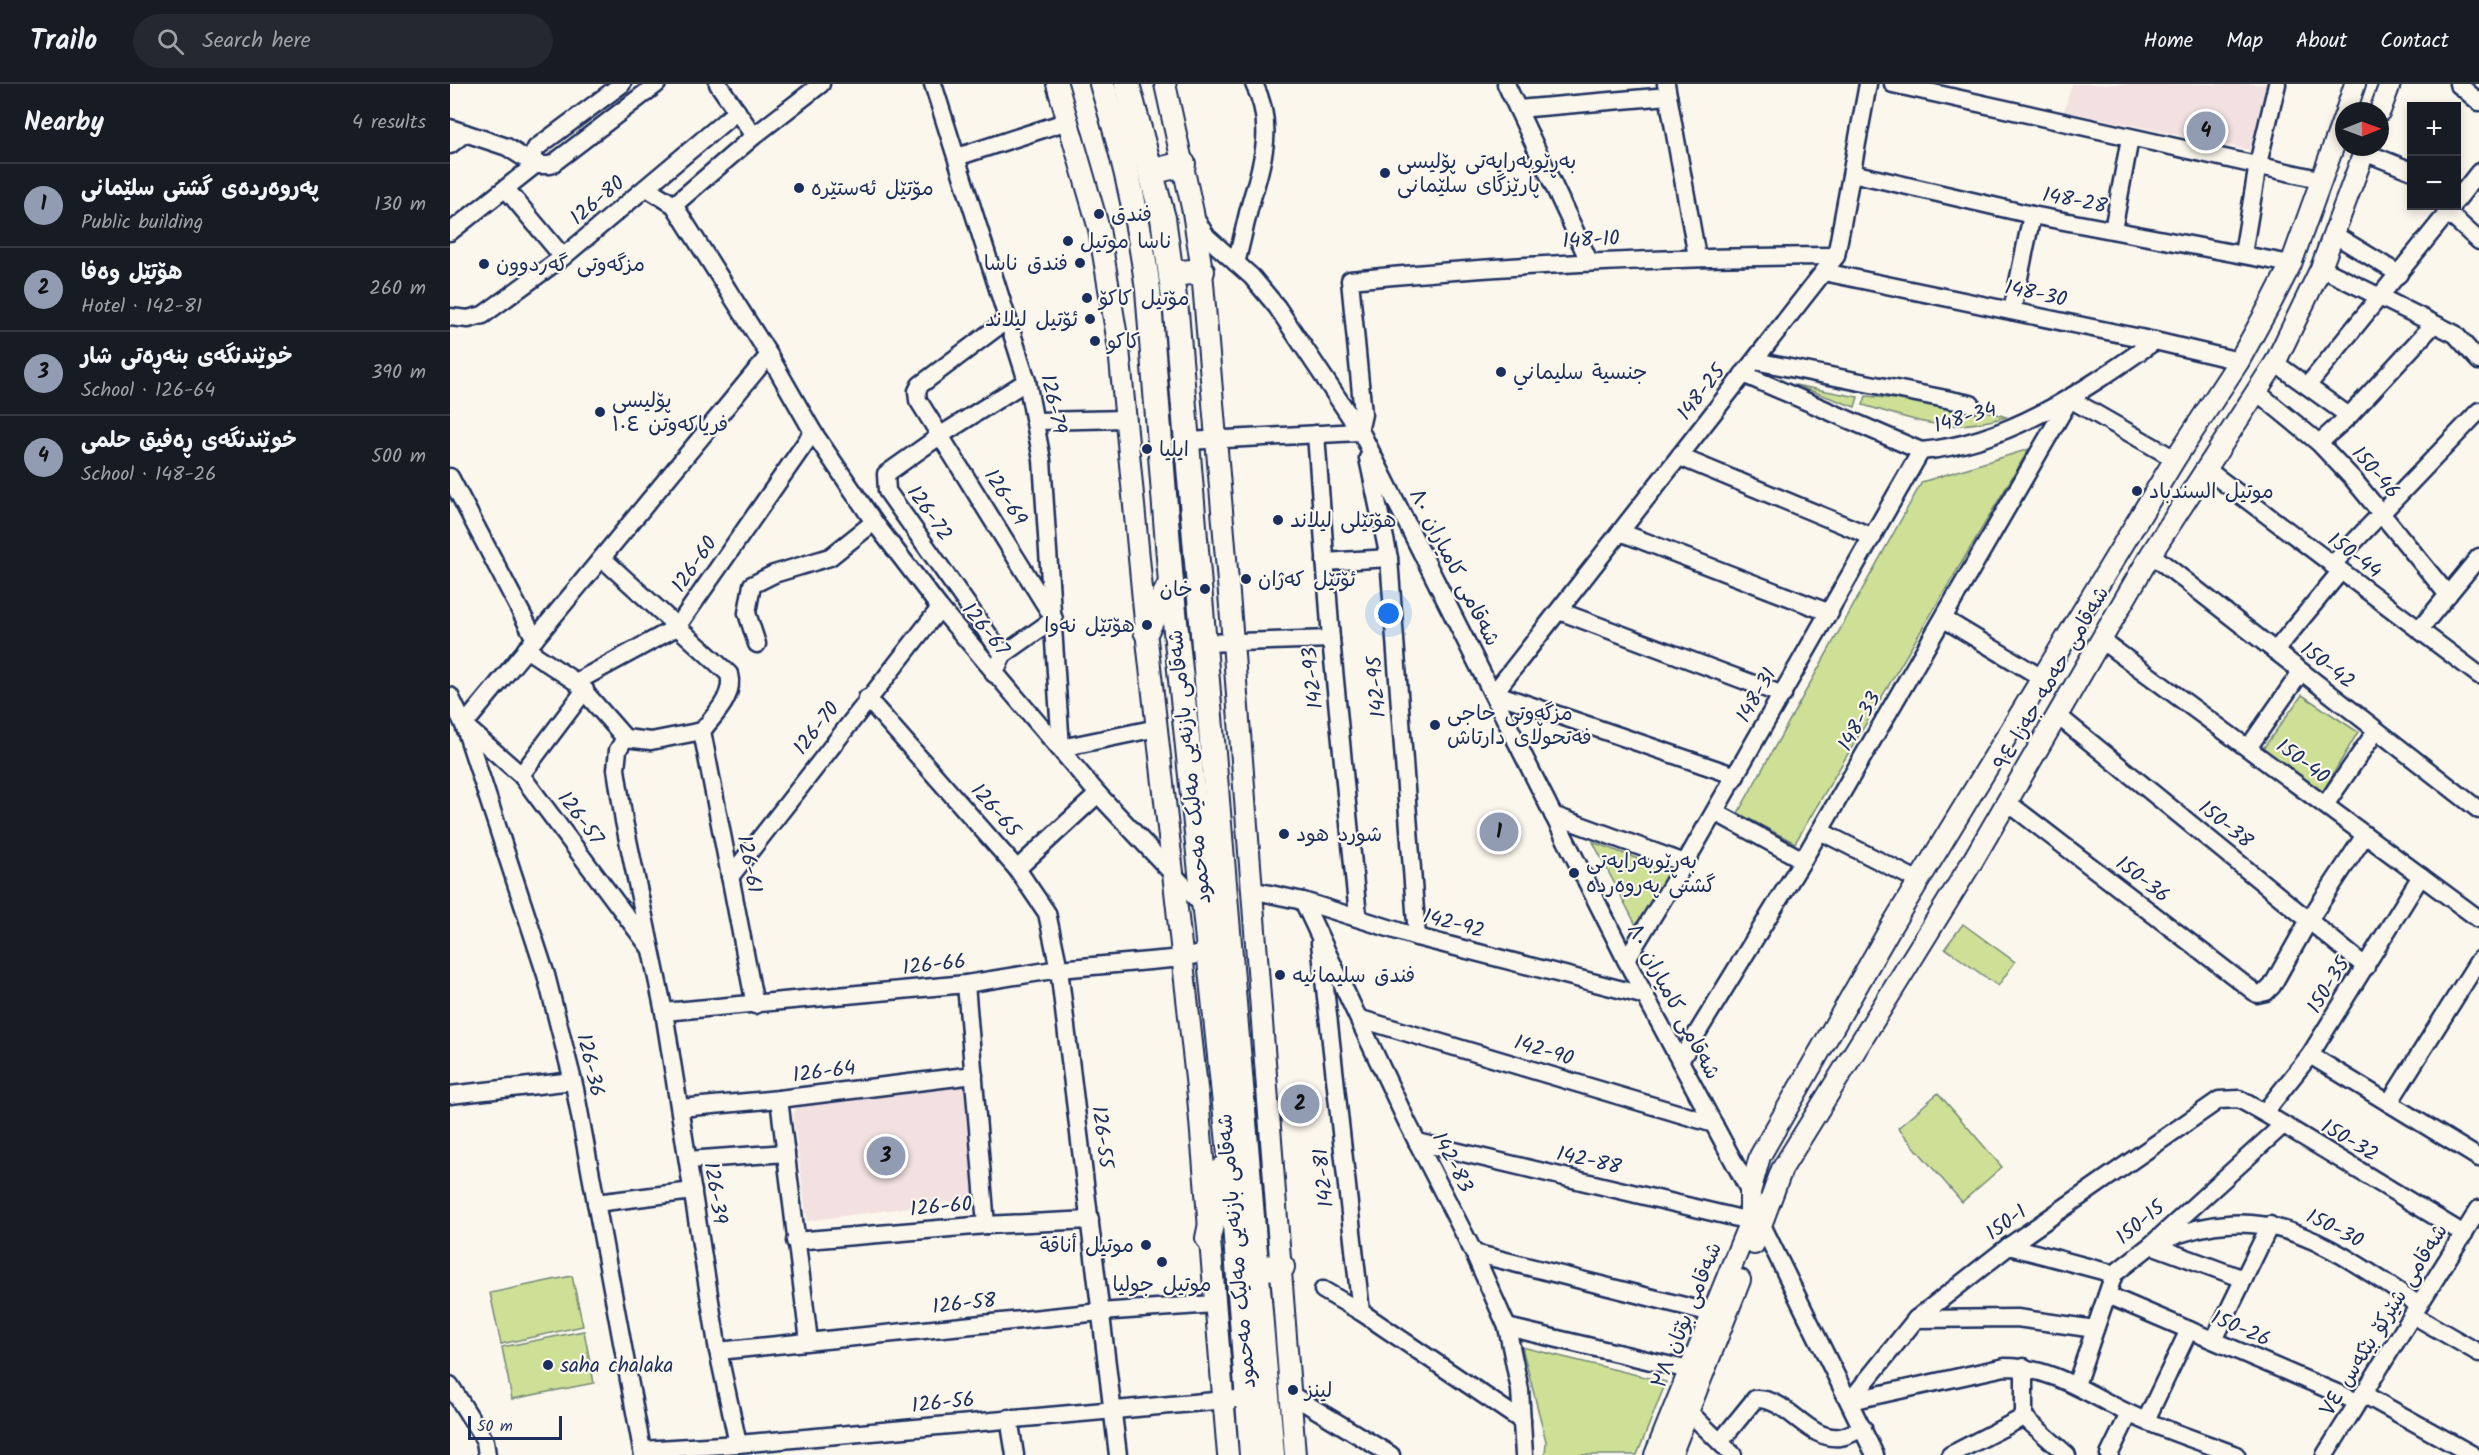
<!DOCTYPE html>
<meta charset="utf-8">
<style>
:root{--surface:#171b24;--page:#242831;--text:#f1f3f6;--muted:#9ea1a6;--line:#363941;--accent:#919bb2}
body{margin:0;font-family:Kalam,"Playpen Sans Arabic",sans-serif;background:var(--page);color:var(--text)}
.controls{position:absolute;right:18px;top:18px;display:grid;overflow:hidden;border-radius:0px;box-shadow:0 3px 9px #0003}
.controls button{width:54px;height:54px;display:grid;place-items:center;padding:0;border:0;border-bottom:2px solid var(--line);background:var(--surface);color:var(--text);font:30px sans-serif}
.compass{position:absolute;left:1885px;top:18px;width:54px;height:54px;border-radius:50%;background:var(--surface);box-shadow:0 3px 9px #0003;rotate:89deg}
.scale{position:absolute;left:18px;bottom:15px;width:94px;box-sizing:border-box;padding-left:6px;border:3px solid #1b2f5e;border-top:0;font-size:16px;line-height:21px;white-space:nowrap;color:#1b2f5e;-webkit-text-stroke:4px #fbf7ec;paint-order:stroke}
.you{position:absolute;left:939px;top:530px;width:21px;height:21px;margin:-15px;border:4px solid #fff;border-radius:50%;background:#1a73e8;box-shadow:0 0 0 9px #1a73e833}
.badge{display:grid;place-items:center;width:39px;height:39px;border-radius:50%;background:var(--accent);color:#111;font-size:20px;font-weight:700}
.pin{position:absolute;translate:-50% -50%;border:3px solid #fff;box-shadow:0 2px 6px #0006}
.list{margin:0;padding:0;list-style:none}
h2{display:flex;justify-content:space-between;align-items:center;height:78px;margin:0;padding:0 24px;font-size:26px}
h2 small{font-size:20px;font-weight:400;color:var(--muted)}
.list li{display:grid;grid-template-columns:39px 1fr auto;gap:18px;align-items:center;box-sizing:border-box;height:84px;padding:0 24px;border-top:2px solid var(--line)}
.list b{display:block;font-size:22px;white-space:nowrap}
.list p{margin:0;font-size:20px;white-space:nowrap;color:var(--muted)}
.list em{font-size:20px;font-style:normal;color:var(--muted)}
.icon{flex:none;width:33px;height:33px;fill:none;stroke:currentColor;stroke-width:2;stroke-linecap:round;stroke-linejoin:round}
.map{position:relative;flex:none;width:2029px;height:1371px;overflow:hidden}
header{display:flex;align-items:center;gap:36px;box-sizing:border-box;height:84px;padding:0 30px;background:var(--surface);border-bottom:2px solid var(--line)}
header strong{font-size:28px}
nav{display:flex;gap:33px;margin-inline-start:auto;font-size:21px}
.search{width:420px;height:54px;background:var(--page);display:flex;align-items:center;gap:15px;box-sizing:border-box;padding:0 21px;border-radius:33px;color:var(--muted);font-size:22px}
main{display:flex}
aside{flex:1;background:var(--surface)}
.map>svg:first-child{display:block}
.built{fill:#f3e1e1}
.green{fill:#cde095;stroke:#74887a;stroke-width:1.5}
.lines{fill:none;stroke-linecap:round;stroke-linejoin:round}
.minor-casing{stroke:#1b2f5e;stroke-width:21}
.major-casing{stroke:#1b2f5e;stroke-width:24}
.highway-casing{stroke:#1b2f5e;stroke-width:28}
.minor{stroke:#fbf7ec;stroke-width:16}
.major{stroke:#fbf7ec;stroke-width:20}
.highway{stroke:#fbf7ec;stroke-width:24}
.poi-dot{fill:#1b2f5e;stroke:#fbf7ec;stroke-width:2}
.labels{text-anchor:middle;stroke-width:4.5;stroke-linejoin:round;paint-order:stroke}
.poi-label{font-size:21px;fill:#1b2f5e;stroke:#fbf7ec;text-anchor:start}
.street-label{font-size:21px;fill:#1b2f5e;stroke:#fbf7ec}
</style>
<header>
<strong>Trailo</strong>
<div class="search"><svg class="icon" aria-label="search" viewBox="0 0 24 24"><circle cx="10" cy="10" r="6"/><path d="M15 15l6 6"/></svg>Search here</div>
<nav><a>Home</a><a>Map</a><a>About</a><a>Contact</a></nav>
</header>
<main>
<aside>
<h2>Nearby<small>4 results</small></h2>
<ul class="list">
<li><span class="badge">1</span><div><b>پەروەردەی گشتی سلێمانی</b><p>Public building</p></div><em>130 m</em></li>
<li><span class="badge">2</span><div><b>هۆتێل وەفا</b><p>Hotel · 142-81</p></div><em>260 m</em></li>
<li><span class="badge">3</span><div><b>خوێندنگەی بنەڕەتی شار</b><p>School · 126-64</p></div><em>390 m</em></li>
<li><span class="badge">4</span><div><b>خوێندنگەی ڕەفیق حلمی</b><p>School · 148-26</p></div><em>500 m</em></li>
</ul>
</aside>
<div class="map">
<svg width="2029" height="1371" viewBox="0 0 2029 1371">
<rect width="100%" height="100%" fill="#fbf7ec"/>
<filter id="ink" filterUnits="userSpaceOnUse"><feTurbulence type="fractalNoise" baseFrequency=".0167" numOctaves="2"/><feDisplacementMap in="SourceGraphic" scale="12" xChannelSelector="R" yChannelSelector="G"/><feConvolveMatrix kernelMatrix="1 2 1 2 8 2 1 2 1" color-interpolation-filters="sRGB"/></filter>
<g filter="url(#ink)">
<g class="built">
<path d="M 1622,0 L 1816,0 L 1800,66 L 1614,27 Z"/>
<path d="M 516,999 L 527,1114 L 357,1137 L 343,1030 L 350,1020 Z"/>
</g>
<g class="green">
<path d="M 1345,301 L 1408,313 L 1405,323 Z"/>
<path d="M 1416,312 L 1525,323 L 1556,333 C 1493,350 1472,338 1413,321 Z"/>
<path d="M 1579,365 L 1345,759 L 1288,729 L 1472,398 Z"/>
<path d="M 1852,611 L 1908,648 L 1869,714 L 1809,670 Z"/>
<path d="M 1143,758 L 1220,787 L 1187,843 Z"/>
<path d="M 1513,840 L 1565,878 L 1548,902 L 1495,864 Z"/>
<path d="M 1488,1009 L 1552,1083 L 1512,1118 L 1448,1044 Z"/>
<path d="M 122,1192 L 133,1242 L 51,1260 L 40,1209 Z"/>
<path d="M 134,1247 L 144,1299 L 62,1315 L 52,1263 Z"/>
<path d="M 1072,1263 L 1216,1298 L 1187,1371 L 1095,1371 L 1096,1357 Z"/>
</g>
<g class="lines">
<defs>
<g id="minor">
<path d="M 268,0 L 304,52"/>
<path d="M 483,0 L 577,297 L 592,376 L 611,664 L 707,644"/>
<path d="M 1056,0 L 1139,177"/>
<path d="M 1216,0 L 1247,173"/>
<path d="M 1443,0 L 1873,96"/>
<path d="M 2008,0 L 2029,18"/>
<path d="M 1068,25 L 1218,12"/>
<path d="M 0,44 L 57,63 L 85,81 L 101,81 L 207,0"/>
<path d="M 0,61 L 15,49"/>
<path d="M 1914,68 L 1962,87"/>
<path d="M 507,73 L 618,37"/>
<path d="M 85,81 L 83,70 L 86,64 L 172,0"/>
<path d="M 1402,89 L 1582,131 L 1841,180"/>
<path d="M 197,104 L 224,121 L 319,271 L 363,348 L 424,438 L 490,524 L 648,710 L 753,822"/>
<path d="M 56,105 L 113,173"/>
<path d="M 2006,117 L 2029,88"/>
<path d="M 224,121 L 304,52 L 371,0"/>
<path d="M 1997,128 L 2029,157"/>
<path d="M 745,134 L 757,153 L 802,193 L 827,223 L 913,352 L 1176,876 L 1300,1108 L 1312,1141 L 1425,1371"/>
<path d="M 1663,146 L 1680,54"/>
<path d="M 0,148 L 85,81"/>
<path d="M 1885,151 L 1949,190"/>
<path d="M 1793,170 L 1808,80 L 1827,0"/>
<path d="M 786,179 C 792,157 796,135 802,114 C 814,75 824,39 804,0"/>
<path d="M 1871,184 L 2005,250 L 2029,277"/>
<path d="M 1374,188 L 1705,257 L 1789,277"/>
<path d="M 1562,227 L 1582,131"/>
<path d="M 0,233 L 18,235 L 33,231 L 113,173 L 287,27"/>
<path d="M 1305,277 L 1521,320"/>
<path d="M 1825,279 L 1899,332"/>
<path d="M 1293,290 L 1471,367 C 1559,360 1636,305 1705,257"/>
<path d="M 1858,301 L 2003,122"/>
<path d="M 1807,308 L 1869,359 L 1903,395 L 1998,511"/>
<path d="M 587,337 L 677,335"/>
<path d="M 909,348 L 913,330 L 900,196 C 1062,180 1223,173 1386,172"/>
<path d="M 866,350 L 881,555 L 908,832"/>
<path d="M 737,357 L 909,348"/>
<path d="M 1869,359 L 1899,332 L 1984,240"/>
<path d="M 1230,373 L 1423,453"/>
<path d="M 918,374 L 939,474 L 967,853"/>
<path d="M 1756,385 L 2029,591"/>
<path d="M 0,393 L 85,555"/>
<path d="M 1170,448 L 1380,529"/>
<path d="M 1701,470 L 2029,726"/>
<path d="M 152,474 L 279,590 C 285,612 265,630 252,647 L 201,657 L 175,654"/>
<path d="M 875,478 L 939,474"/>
<path d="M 1882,481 L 2029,327"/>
<path d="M 1109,527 L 1333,611"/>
<path d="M 1494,535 L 1592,594"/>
<path d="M 1969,546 L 2029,473"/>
<path d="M 1651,556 L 2029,835"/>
<path d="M 754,559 L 881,555"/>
<path d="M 307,560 L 297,529 L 302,501 L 324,490 L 380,473 L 424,438"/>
<path d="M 76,565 L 126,598 L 175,654"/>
<path d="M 1825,567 L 1890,488"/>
<path d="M 553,571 L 437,407 L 436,390 L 491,351 L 577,297"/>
<path d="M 544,590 L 553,571 L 604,535 L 468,316 L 467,307 L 470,301 L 558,235"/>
<path d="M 126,598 L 227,543 L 363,348"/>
<path d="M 0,612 L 14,641 L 96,891 L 125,1005 L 193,1371"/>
<path d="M 417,614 L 567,785 L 597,829 L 609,885 L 668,1371"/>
<path d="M 1607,631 L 1916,883"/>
<path d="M 252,647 L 305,921"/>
<path d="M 175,654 L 168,666 L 166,685 L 174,737 L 214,928 L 268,1267 L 288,1360"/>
<path d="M 1798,664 L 1851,588"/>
<path d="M 71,691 L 135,606"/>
<path d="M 1286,692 L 1044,609 L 1386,172 L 1418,0"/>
<path d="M 1557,718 L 1807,910 L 1816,908 L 1822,902 L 1859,836 L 1915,751"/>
<path d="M 1875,721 L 1926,647"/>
<path d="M 1265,728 L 1353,776"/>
<path d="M 1103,731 L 1235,779"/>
<path d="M 1370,747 L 1469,797"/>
<path d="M 567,785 L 648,710"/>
<path d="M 280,793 L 490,524"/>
<path d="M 801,806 L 853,817 L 967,853 L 1196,912"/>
<path d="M 853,817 L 957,1038 L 1024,1169 L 1057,1243 L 1070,1306 L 1074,1371"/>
<path d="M 870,859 L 911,1228"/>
<path d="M 200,864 L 71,691 L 14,641 L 319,271"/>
<path d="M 1176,876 L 1235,779 L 1471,367"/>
<path d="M 516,900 L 536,1141"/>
<path d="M 214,928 L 516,900 L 609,885 L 733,874 L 758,868"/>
<path d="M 911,935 L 1264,1040"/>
<path d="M 1860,971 L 2029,1074"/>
<path d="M 1230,977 L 1353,776 L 1620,315 L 1725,375"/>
<path d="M 0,1011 L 123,997"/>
<path d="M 329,1015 L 359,1257"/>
<path d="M 1939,1019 L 2029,876"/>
<path d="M 230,1024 L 329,1015 L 524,991"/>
<path d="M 1814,1029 L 1860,971 L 1971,792"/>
<path d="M 967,1058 L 1300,1137"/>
<path d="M 238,1076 L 336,1069"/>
<path d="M 146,1119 L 243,1107"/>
<path d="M 1713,1156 C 1820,1112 1882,1164 1969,1221"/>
<path d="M 345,1157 L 536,1141 L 640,1136"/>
<path d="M 1701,1161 L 1794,1195"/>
<path d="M 1559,1162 L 1664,1190"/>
<path d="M 1024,1169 L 1262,1229"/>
<path d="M 873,1206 L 911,1228 L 1072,1337"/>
<path d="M 1657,1211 L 1908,1318"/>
<path d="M 1963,1231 L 2029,1269"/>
<path d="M 1466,1235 L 1567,1234 L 1645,1245"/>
<path d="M 1057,1243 L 1239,1286"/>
<path d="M 1764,1256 L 1820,1141"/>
<path d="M 268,1267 L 650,1228 L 764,1220"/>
<path d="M 1574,1283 L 1574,1333"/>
<path d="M 0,1301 L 35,1357 L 37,1371"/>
<path d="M 1626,1301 L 1664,1190 L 1701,1161 L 1833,1041"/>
<path d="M 840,1310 L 941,1371"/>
<path d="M 1913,1310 L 2023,1371"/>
<path d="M 1400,1317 L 1466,1235 L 1559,1162 L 1769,1016 L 1789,1015 L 1814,1029 L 2014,1150"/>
<path d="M 1400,1317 L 1555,1283 C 1602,1283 1638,1310 1678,1329 C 1713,1346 1750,1357 1786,1371"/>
<path d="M 1238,1327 L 1283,1371"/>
<path d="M 1574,1333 L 1617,1371"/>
<path d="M 559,1334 L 565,1371"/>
<path d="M 1696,1336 L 1739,1246"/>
<path d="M 1270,1358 L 1305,1315 C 1338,1313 1357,1357 1390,1353 C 1398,1352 1406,1347 1413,1344"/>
<path d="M 192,1366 L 288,1360 L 798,1314"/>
<path d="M 1500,1371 L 1574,1333"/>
<path d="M 1659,1371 L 1679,1330"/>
<path d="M 1875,1371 L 2029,1125"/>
</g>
<g id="major">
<path d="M 607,0 L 649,145 L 669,265 L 696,547 L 748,1013 L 778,1371"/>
<path d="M 715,0 L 743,128 L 752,187 L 783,558 L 845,1371"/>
<path d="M 1896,27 L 1905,0"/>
<path d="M 1930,27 L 1940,0"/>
<path d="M 1304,1160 L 1332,1085 L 1522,778 L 1701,470 L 1825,279 L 1871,184 L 1916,63"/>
<path d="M 1205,1371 L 1300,1137 L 1300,1108 L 1310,1072 L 1442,841 L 1725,375 L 1789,277 L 1822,217 L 1841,180 L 1894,33"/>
<path d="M 1221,1371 L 1290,1196"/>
</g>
<g id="highway">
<path d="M 652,0 C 673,67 689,136 698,206 L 721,499 L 779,1059 L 802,1371"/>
<path d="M 677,0 L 713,134 L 726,228 L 822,1371"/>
<path d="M 701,88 L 733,80"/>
<path d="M 721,190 L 752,187"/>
<path d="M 696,547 L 721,499"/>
<path d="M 758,1154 L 773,1085"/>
<path d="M 808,1184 L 832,1183"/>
</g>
</defs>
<use href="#minor" class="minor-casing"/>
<use href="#major" class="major-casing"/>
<use href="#highway" class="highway-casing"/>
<use href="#minor" class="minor"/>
<use href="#major" class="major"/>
<use href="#highway" class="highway"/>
</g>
</g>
<g class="poi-dot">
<circle cx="935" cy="89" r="6"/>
<circle cx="349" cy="104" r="6"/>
<circle cx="649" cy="130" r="6"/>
<circle cx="618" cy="157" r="6"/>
<circle cx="630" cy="179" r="6"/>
<circle cx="34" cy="180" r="6"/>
<circle cx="637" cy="214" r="6"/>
<circle cx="640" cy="235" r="6"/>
<circle cx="645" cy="257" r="6"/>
<circle cx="1051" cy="288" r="6"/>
<circle cx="150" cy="328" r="6"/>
<circle cx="697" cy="365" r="6"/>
<circle cx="1687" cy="407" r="6"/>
<circle cx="828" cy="436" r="6"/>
<circle cx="796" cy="495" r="6"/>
<circle cx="755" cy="505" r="6"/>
<circle cx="697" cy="541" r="6"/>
<circle cx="985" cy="641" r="6"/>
<circle cx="834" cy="750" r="6"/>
<circle cx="1124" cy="789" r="6"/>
<circle cx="830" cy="891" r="6"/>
<circle cx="696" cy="1161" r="6"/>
<circle cx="712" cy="1178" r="6"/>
<circle cx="98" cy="1281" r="6"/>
<circle cx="843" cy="1306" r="6"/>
</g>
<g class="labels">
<g class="poi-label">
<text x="947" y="84">بەڕێوبەرایەتی پۆلیسی<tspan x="947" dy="24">پارێزگای سلێمانی</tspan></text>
<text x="361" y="111">مۆتێل ئەستێرە</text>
<text x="661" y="137">فندق</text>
<text x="630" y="164">ناسا موتيل</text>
<text x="618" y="186" text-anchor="end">فندق ناسا</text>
<text x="46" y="187">مزگەوتی گەردوون</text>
<text x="649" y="221">مۆتیل کاکۆ</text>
<text x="628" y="242" text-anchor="end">ئۆتیل لیلاند</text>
<text x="657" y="264">كاكو</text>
<text x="1063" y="295">جنسية سليماني</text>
<text x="162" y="323">پۆلیسی<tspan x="162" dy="24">فریاکەوتن ١٠٤</tspan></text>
<text x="709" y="372">ايليا</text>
<text x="1699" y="414">موتيل السندباد</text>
<text x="840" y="443">هۆتێلی لیلاند</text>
<text x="808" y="502">ئۆتێل کەژان</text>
<text x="743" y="512" text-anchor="end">خان</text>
<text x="685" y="548" text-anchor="end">هۆتێل نەوا</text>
<text x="997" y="636">مزگەوتی حاجی<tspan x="997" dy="24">فەتحوڵای دارتاش</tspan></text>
<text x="846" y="757">شورد هود</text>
<text x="1136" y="784">بەڕێوبەرایەتی<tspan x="1136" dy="24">گشتی پەروەردە</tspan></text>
<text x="842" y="898">فندق سليمانيه</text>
<text x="684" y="1168" text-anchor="end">موتيل أناقة</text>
<text x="712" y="1207" text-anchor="middle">موتيل جوليا</text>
<text x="110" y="1288">saha chalaka</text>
<text x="855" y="1313">لينز</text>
</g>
<g class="street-label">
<text transform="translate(147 116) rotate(-40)" y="7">126-80</text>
<text transform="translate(1625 116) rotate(11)" y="7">148-28</text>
<text transform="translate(1141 155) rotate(-3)" y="7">148-10</text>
<text transform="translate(1586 209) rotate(12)" y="7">148-30</text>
<text transform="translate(1251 308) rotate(-52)" y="7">148-25</text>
<text transform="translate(604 320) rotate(78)" y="7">126-79</text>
<text transform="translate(1515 333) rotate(-16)" y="7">148-34</text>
<text transform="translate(1926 388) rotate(49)" y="7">150-46</text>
<text transform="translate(556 413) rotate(58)" y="7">126-69</text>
<text transform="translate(480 429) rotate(55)" y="7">126-72</text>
<text transform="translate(1905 471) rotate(37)" y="7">150-44</text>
<text transform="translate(244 480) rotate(-55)" y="7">126-60</text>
<text transform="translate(1005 483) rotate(63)" y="7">شەقامی کامیاران ٨٠</text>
<text transform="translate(536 545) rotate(51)" y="7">126-67</text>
<text transform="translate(1878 581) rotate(38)" y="7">150-42</text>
<text transform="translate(862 594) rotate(-96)" y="7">142-93</text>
<text transform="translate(1601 594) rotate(-60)" y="7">شەقامی حەمە جەزا ٩٤</text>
<text transform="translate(926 603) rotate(-94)" y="7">142-95</text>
<text transform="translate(1306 611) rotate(-60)" y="7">148-31</text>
<text transform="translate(1409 637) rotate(-60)" y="7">148-33</text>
<text transform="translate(366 644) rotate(-52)" y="7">126-70</text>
<text transform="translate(1853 677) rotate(37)" y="7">150-40</text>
<text transform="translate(739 683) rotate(-96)" y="7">شەقامی بازنەیی مەلیک مەحمود</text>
<text transform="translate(546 726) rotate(49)" y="7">126-65</text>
<text transform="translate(131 734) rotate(53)" y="7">126-57</text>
<text transform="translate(1776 740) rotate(39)" y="7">150-38</text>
<text transform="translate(300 780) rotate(79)" y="7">126-61</text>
<text transform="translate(1693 795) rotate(38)" y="7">150-36</text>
<text transform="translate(1004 839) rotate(15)" y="7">142-92</text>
<text transform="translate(484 880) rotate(-6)" y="7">126-66</text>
<text transform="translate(1878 901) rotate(-58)" y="7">150-35</text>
<text transform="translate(1224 917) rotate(62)" y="7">شەقامی کامیاران ٨٠</text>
<text transform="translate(1094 966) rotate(17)" y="7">142-90</text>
<text transform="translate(141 981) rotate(77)" y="7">126-36</text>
<text transform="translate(374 987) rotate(-7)" y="7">126-64</text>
<text transform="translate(653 1053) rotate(83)" y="7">126-55</text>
<text transform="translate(1900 1056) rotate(31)" y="7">150-32</text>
<text transform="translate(1139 1076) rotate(13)" y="7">142-88</text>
<text transform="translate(1003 1078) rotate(63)" y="7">142-83</text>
<text transform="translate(873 1094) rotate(-96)" y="7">142-81</text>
<text transform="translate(266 1109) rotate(81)" y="7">126-39</text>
<text transform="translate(491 1122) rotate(-5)" y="7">126-60</text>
<text transform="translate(1556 1138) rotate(-36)" y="7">150-1</text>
<text transform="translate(1690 1138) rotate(-40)" y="7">150-15</text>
<text transform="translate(1885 1144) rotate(27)" y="7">150-30</text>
<text transform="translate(786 1167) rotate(-95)" y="7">شەقامی بازنەیی مەلیک مەحمود</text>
<text transform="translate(514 1219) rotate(-6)" y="7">126-58</text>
<text transform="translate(1236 1231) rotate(-68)" y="7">شەقامی بۆتان ٣٨</text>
<text transform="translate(1933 1236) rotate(-58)" y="7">شەقامی شێرکۆ بێکەس ٧٤</text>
<text transform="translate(1791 1244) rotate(23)" y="7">150-26</text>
<text transform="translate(493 1318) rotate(-6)" y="7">126-56</text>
</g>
</g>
</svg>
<div class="controls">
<button>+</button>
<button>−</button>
</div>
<svg class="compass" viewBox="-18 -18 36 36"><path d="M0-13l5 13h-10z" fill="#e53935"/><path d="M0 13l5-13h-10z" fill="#9ea1a6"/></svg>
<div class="scale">50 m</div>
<div class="you"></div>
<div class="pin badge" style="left:1049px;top:748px">1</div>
<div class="pin badge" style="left:850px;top:1020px">2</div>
<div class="pin badge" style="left:436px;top:1072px">3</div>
<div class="pin badge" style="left:1756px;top:47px">4</div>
</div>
</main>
